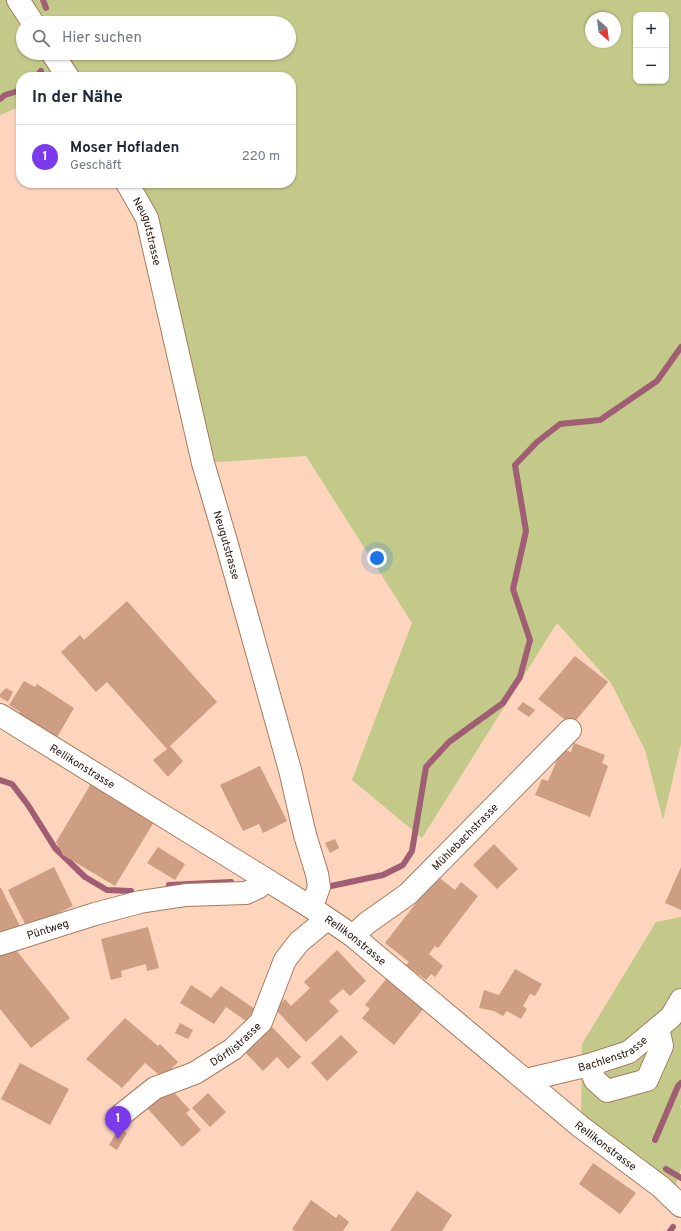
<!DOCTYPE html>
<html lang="de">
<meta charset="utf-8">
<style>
:root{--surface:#fff;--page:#f2f2f3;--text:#1f2937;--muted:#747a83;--line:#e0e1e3;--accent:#7c3aed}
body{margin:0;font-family:Overpass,sans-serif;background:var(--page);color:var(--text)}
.controls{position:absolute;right:12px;top:12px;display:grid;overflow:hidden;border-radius:8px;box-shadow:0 1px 3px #0004}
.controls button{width:36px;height:36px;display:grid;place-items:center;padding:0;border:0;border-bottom:1px solid var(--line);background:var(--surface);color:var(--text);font:20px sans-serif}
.compass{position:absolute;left:585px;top:12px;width:36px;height:36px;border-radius:50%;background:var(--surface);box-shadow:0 1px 3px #0004;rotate:152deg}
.you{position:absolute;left:377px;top:558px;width:14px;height:14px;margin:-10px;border:3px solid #fff;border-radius:50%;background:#1a73e8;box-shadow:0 0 0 6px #1a73e833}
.badge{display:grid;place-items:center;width:26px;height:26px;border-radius:50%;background:var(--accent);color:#fff;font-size:13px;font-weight:700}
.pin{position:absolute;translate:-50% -33px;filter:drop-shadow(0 1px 2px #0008)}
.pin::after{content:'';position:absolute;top:21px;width:14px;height:12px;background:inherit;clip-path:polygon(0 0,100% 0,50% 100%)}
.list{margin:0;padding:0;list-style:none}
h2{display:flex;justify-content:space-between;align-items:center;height:52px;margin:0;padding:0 16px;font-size:17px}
h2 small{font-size:13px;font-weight:400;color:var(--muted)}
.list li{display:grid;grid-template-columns:26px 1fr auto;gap:12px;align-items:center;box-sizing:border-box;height:64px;padding:0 16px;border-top:1px solid var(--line)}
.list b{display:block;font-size:15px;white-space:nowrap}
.list p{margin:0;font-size:13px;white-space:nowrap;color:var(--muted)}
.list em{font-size:13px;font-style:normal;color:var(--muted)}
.icon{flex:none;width:22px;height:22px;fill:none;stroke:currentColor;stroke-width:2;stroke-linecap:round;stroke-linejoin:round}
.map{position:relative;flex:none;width:681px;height:1231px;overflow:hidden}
.search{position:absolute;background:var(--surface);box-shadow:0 1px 3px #0004;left:16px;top:16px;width:280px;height:44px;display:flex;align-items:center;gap:10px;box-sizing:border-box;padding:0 14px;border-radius:22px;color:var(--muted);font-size:15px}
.panel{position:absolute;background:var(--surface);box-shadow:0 1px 3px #0004;left:16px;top:72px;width:280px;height:116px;border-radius:16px}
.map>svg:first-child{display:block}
.green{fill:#c3c989;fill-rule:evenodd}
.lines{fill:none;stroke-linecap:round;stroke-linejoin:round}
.stream{stroke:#a05e75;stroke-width:6}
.building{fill:#cd9e81}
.minor-casing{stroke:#a87b60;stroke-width:24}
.minor{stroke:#fff;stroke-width:22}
.labels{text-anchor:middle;stroke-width:3;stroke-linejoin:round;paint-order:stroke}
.street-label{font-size:11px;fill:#27160b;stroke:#fdd5bd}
</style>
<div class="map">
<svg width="681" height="1231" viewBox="0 0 681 1231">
<rect width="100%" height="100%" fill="#fdd5bd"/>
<g class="green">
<path d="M 0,0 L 681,0 L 681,744 L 663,820 L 645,750 L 611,683 L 557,623 L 422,838 L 352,780 L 412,623 L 306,456 L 203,463 L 127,183 L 291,183 L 291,77 L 21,77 L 21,106 L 0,115 ZM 636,15 L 666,15 L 666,81 L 636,81 ZM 591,18 L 615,18 L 615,42 L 591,42 ZM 23,23 L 289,23 L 289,53 L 23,53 Z"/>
<path d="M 681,917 L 681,1105 L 680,1106 L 681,1109 L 681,1168 L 676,1185 L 661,1187 L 581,1127 L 582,1044 L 656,922 Z"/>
</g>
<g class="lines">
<g class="stream">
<path d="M 43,0 L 46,8"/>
<path d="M 36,77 L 41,71"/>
<path d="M 0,99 L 5,95 L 21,90"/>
<path d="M 0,780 L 12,784 L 28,805 L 55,848 L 85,877 L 107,890 L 131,891"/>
<path d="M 169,885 L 231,882"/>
<path d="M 331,886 L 383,875 L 403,865 L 412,851 L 426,767 L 449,742 L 503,703 L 520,677 L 530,640 L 513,589 L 526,531 L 515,465 L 537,442 L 560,424 L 600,420 L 657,381 L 681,347"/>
<path d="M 655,1140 L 678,1086 L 681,1083"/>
<path d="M 666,1169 L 681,1178"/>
<path d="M 670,1231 L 673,1227"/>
</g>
</g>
<g class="building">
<path d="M 127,601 L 217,702 L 170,746 L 183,761 L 168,777 L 153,760 L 167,749 L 107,682 L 96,692 L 61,652 L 80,635 L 84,640 Z"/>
<path d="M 575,656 L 608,682 L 572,725 L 538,699 Z"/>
<path d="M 24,681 L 35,687 L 37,684 L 74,708 L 56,739 L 18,715 L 20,712 L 9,705 Z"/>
<path d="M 6,688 L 13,692 L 8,702 L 0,697 L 0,694 Z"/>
<path d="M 523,702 L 535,710 L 529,717 L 517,709 Z"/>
<path d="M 574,743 L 605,755 L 602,763 L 608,766 L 590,817 L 535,795 L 542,779 L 548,781 L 562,749 L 571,752 Z"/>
<path d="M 260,766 L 287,821 L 263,833 L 259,824 L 243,831 L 220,785 Z"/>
<path d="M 91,784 L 154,822 L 115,886 L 63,855 L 56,842 Z"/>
<path d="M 335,839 L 339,848 L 330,853 L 325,843 Z"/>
<path d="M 494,844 L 518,869 L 497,889 L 473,865 Z"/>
<path d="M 158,847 L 185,864 L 175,880 L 147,863 Z"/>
<path d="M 54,867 L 73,906 L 27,928 L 8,890 Z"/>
<path d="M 681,867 L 681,910 L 665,903 Z"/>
<path d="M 437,876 L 455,890 L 461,882 L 478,896 L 438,948 L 435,946 L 429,954 L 443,966 L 435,977 L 431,974 L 426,980 L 406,965 L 409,962 L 385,943 Z"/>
<path d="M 0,888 L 1,888 L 20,926 L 0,935 Z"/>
<path d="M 148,927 L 159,968 L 147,971 L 146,964 L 121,971 L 122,977 L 111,980 L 101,939 Z"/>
<path d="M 12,945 L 70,1018 L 31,1048 L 0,1009 L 0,954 Z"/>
<path d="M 337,950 L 366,981 L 350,996 L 343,989 L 329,1001 L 339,1011 L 306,1042 L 275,1009 L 285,999 L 291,1006 L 310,988 L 304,982 Z"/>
<path d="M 515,969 L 542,984 L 535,996 L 530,994 L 523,1006 L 527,1009 L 521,1019 L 507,1011 L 503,1016 L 494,1011 L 479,1008 L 484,990 L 499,995 Z"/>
<path d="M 387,978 L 424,1008 L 394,1045 L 362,1018 L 370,1009 L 365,1005 Z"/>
<path d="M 191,985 L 211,998 L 221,986 L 255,1009 L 246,1021 L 226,1007 L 214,1024 L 180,1003 Z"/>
<path d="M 125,1018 L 158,1046 L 160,1044 L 178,1062 L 163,1078 L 145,1063 L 122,1088 L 86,1059 Z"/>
<path d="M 180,1023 L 193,1030 L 188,1039 L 175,1033 Z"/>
<path d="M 271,1026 L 301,1057 L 288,1069 L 277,1057 L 263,1071 L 244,1051 Z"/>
<path d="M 341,1035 L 358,1052 L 327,1081 L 311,1063 Z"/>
<path d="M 20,1063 L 69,1089 L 50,1125 L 1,1099 Z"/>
<path d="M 171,1089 L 190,1110 L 186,1113 L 201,1130 L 182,1147 L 148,1109 Z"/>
<path d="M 208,1093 L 226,1112 L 210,1127 L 192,1108 Z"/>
<path d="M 119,1128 L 127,1133 L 117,1150 L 109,1145 Z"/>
<path d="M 593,1163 L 636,1193 L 620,1214 L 579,1184 Z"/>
<path d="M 417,1191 L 452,1215 L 442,1231 L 390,1231 Z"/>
<path d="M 311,1200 L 336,1218 L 339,1214 L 349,1222 L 343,1231 L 295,1231 L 292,1229 Z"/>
</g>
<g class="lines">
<defs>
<g id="minor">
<path d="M 18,0 L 33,23"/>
<path d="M 52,53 L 68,77"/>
<path id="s1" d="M 127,183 L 147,218 L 203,463 L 226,541 L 290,770 L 305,835 L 317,874 L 319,887 L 315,898 L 309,906"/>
<path id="s2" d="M 0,715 L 309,906 L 353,936 L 581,1127 L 661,1187 L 681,1206"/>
<path id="s3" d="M 353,936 L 367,923 L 408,894 L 570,730"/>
<path id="s4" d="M 0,944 L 95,914 L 140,902 L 186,895 L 246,893 L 259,887 L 266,880"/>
<path d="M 589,1065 L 595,1080 L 607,1091 L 647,1080 L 662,1046 L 658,1028"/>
<path id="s5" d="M 526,1080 L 589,1065 L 629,1052 L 671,1017 L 681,1000"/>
<path id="s6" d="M 121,1115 L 155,1088 L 195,1073 L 233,1049 L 261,1022 L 285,960 L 299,942 L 327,919"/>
</g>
</defs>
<use href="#minor" class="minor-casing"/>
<use href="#minor" class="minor"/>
</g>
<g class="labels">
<g class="street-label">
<text dy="4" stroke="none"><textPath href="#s1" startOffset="53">Neugutstrasse</textPath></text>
<text dy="4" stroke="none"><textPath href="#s1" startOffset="377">Neugutstrasse</textPath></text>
<text dy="4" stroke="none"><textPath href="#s2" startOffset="97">Rellikonstrasse</textPath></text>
<text dy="4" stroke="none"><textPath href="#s3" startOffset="150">Mühlebachstrasse</textPath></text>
<text dy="4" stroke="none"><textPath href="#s4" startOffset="50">Püntweg</textPath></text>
<text dy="4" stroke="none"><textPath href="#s2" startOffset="421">Rellikonstrasse</textPath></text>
<text dy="4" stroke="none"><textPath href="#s6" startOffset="136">Dörflistrasse</textPath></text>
<text dy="4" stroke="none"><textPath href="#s5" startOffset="91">Bachlenstrasse</textPath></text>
<text dy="4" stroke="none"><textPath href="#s2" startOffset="745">Rellikonstrasse</textPath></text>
</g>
</g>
</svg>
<div class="controls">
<button>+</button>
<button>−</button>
</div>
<svg class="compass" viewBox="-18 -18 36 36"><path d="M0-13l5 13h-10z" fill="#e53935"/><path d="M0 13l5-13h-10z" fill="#747a83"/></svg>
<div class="you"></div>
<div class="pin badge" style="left:118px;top:1139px">1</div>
<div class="search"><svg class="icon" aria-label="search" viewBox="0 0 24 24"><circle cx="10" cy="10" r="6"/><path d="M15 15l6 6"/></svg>Hier suchen</div>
<section class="panel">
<h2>In der Nähe<small></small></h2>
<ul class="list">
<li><span class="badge">1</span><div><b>Moser Hofladen</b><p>Geschäft</p></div><em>220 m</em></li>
</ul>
</section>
</div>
